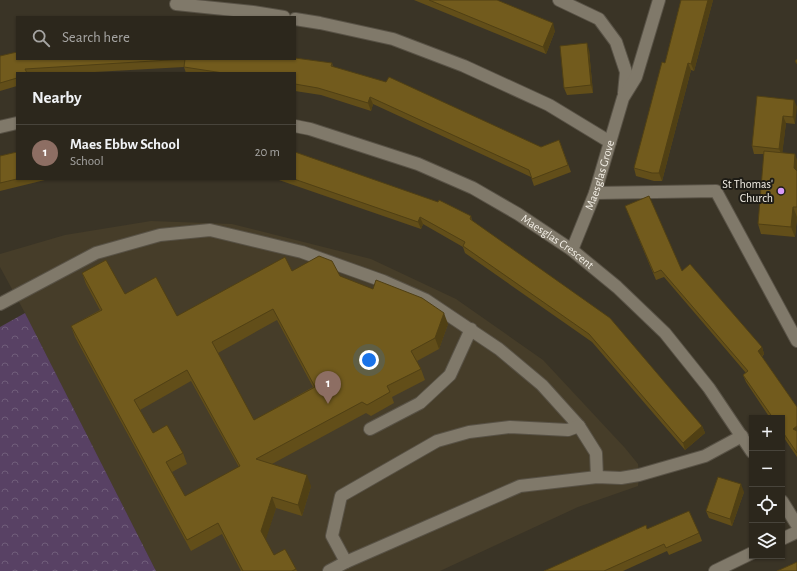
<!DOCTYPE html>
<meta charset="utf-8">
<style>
:root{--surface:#2c271c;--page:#383329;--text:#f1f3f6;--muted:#a6a5a3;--line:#48443b;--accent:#d89af8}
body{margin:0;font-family:"Alegreya Sans",sans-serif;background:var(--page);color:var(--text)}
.controls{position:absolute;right:12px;bottom:12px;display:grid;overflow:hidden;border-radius:0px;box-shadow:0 1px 3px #0004}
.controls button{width:36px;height:36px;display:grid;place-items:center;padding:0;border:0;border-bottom:1px solid var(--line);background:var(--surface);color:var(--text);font:20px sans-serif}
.you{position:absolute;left:369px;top:360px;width:14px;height:14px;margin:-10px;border:3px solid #fff;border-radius:50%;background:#1a73e8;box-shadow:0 0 0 6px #1a73e833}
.badge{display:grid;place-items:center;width:26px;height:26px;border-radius:50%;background:var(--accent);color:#fff;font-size:13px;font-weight:700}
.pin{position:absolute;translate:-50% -33px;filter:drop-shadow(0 1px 2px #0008)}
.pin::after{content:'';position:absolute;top:21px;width:14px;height:12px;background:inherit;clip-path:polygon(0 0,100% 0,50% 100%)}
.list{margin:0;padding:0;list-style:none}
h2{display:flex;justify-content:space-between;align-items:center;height:52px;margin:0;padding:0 16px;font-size:17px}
h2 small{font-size:13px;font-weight:400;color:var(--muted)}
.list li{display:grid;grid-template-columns:26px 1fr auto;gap:12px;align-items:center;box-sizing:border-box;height:56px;padding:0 16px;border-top:1px solid var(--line)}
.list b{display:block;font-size:15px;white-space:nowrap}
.list p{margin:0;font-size:13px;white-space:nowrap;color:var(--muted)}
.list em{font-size:13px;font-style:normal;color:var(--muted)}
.icon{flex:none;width:22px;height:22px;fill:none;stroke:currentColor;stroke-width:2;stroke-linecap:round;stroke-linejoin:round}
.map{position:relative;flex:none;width:797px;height:571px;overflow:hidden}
.search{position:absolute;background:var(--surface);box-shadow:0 1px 3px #0004;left:16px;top:16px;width:280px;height:44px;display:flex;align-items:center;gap:10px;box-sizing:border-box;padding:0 14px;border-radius:0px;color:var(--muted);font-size:15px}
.panel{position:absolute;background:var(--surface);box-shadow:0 1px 3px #0004;left:16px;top:72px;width:280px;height:108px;border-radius:0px}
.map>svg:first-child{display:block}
.built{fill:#463d29}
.park{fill:url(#park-crowns)}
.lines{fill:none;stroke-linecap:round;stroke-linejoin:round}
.lane-casing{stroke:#585246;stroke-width:14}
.street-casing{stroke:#585246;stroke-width:14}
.lane{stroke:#80796a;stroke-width:12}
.street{stroke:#80796a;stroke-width:12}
.wall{fill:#624e19;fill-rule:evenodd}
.shaded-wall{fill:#504014}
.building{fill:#725b1d;stroke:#504014;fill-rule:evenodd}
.poi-dot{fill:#d89af8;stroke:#1e1c16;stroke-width:1.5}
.labels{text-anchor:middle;stroke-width:4;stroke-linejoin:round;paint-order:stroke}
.street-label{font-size:12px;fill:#f3efe6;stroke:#1e1c16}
.poi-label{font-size:12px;fill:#f3efe6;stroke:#1e1c16;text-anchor:end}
</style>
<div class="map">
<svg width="797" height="571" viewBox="0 0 797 571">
<defs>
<pattern id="park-crowns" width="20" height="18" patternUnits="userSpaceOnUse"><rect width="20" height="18" fill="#584164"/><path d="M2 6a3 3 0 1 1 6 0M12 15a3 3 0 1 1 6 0" fill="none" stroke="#705d7a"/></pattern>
</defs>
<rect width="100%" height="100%" fill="#3a3426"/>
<path class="built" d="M 151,221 L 232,224 L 371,259 L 456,299 L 543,360 L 625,448 L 638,464 L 639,475 L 638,486 L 578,507 L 440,571 L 156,571 L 25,313 L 0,267 L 0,254 L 65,235 Z"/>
<path class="park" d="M 25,313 L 156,571 L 0,571 L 0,327 Z"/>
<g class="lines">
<defs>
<g id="lane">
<path d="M 176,4 L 253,12 L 284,17"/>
<path d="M 295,19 L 320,23 L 393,39 L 464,66 L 549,105 L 610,142"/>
<path d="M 595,193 L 716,191 L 797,341"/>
<path d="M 0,304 L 96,253 L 160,235 L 210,230 L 302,252 L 383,281 L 426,300 L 499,349 L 542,385 L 579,426 L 596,453 L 597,477"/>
<path d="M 370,429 L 420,403 L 450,375 L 471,329"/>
<path d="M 346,562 L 332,536 L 341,496 L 437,441 L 469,432 L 510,427 L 568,430 L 579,426"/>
<path d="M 329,571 L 346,562 L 520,486 L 597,477 L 621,478 L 639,475 L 705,456 L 742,436"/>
</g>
<g id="street">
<path d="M 559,0 L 599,19 L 616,42 L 626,72 L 624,93"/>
<path id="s1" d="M 295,126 L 310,129 L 418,164 L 473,188 L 518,214 L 572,250 L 617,287 L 665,333 L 709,388 L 752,452"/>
<path d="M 0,127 L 17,123"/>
<path id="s2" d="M 572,250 L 595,193 L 623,98 L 636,77 L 659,0"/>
<path d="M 782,501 L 797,525"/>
<path d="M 782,539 L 797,532"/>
<path d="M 715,571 L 752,553"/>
</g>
</defs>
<use href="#lane" class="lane-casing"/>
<use href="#street" class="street-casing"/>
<use href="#lane" class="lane"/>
<use href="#street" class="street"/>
</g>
<g class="wall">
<path d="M 414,0 L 497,0 L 555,31 L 546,54 Z"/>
<path d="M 681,0 L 713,0 L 694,71 L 691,70 L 662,181 L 654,181 L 636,176 L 634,168 L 665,63 Z"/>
<path d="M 589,50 L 593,93 L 567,95 L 564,88 Z"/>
<path d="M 0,56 L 295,59 L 332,63 L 333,67 L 541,147 L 559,140 L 571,172 L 534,186 L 531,177 L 373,104 L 371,111 L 321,95 L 295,91 L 295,73 L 186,73 L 184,67 L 77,73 L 17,73 L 17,86 L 0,91 Z"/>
<path d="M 794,100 L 795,124 L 786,123 L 782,153 L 797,160 L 797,217 L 795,237 L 761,234 L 758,224 L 764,154 L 754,154 L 752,146 Z"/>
<path d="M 17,152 L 17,179 L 49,179 L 0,191 L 0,156 Z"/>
<path d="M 276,179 L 295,179 L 471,216 L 472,221 L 702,426 L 705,433 L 685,450 L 592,342 L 465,253 L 463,247 L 423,224 L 421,229 Z"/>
<path d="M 625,206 L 682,271 L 762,347 L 764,354 L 762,357 L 797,407 L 797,457 L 782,435 L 782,418 L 770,418 L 746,382 L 743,375 L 746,373 L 664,277 L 656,280 Z"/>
<path d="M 292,271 L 340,276 L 448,324 L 439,349 L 417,361 L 421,369 L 425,380 L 392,397 L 394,403 L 371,416 L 366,413 L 272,464 L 311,486 L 302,516 L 276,508 L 265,540 L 274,555 L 296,569 L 297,571 L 241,571 L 222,534 L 191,551 L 75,337 L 71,326 L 100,310 L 86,284 L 82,273 L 125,294 L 177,316 ZM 277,320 L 313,387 L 254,420 L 218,353 ZM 191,381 L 239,467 L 185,496 L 172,472 L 187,464 L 183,453 L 153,433 L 140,410 Z"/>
<path d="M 744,492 L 732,526 L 709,518 L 706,511 Z"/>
<path d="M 647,529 L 699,533 L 702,541 L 669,555 L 667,551 L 623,571 L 544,571 Z"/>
</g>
<g class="shaded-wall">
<path d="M 708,0 L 713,0 L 694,71 L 691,64 Z"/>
<path d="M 553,23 L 555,31 L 546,54 L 543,47 Z"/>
<path d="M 587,43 L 589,50 L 593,93 L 591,85 Z"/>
<path d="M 688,63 L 691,70 L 662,181 L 659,173 Z"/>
<path d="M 370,97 L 373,104 L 371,111 L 368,103 Z"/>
<path d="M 794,100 L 797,107 L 795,124 L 793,117 Z"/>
<path d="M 783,116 L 786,123 L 782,156 L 779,149 Z"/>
<path d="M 795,154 L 797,160 L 797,177 L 794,168 Z"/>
<path d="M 793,207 L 797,217 L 795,237 L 791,227 Z"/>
<path d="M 420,217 L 423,224 L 421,229 L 418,222 Z"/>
<path d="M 444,313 L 448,324 L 439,349 L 435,338 Z"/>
<path d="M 762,347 L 764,354 L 760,358 L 758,351 Z"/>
<path d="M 702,426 L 705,433 L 685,450 L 683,443 Z"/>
<path d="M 797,426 L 797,435 L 793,429 Z"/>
<path d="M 307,475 L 311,486 L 302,516 L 298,505 Z"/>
<path d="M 741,484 L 744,492 L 732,526 L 730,519 Z"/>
<path d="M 272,497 L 276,508 L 265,542 L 261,531 Z"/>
</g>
<g class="building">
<path d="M 429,0 L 497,0 L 553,23 L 543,47 Z"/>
<path d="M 681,0 L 708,0 L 691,64 L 688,63 L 659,173 L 652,173 L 634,168 L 662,62 L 665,63 Z"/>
<path d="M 587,43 L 591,85 L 564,88 L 560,46 Z"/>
<path d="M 17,52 L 17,59 L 295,59 L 295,58 L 332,63 L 331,66 L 386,82 L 389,77 L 541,147 L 559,140 L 568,165 L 532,179 L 529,170 L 370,97 L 368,103 L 318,88 L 295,84 L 295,73 L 223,73 L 184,67 L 185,59 L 25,69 L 27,73 L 17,73 L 17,78 L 0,83 L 0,56 Z"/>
<path d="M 797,59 L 797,64 L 795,61 Z"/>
<path d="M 757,96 L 794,100 L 793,117 L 783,116 L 779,149 L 752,146 Z"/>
<path d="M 764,151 L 795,154 L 794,168 L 797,171 L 797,207 L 793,207 L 791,227 L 758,224 Z"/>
<path d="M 17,152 L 17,179 L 0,183 L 0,156 Z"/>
<path d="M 295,152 L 438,202 L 439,200 L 471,216 L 470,219 L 610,318 L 702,426 L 683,443 L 589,334 L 463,246 L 465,242 L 420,217 L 418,222 L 294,179 L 295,179 Z"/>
<path d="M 649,196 L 682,271 L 690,264 L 762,347 L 758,351 L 797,407 L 797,426 L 793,429 L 797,431 L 797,453 L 782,431 L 782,418 L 773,418 L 743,375 L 748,371 L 661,270 L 654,273 L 625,206 Z"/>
<path d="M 319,256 L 332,261 L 340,276 L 373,289 L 376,280 L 422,298 L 444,313 L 435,338 L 411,351 L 421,369 L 387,386 L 390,392 L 367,405 L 362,402 L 256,459 L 307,475 L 298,505 L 272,497 L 261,531 L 274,555 L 285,549 L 296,569 L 292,571 L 243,571 L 218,523 L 187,540 L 71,326 L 102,310 L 82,273 L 106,260 L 125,294 L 156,277 L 177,316 L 285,257 L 292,271 ZM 273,309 L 315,387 L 254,420 L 212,342 ZM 187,370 L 240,466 L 185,496 L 166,462 L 183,453 L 167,425 L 153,433 L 134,400 Z"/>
<path d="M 718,477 L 741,484 L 730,519 L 706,511 Z"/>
<path d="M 689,511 L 699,533 L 666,548 L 664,544 L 604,571 L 544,571 L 646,525 L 647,529 Z"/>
<path d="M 797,562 L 797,571 L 777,571 Z"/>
</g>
<circle class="poi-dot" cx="781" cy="191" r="4"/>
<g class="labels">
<g class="street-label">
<text dy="4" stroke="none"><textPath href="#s2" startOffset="80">Maesglas Grove</textPath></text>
<text dy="4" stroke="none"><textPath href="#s1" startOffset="289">Maesglas Crescent</textPath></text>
</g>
<g class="poi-label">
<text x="773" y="188">St Thomas'<tspan x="773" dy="14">Church</tspan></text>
</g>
</g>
</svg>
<div class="controls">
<button>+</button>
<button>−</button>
<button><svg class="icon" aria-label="locate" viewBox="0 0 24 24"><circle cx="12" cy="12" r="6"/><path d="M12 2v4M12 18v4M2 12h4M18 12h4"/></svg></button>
<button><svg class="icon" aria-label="layers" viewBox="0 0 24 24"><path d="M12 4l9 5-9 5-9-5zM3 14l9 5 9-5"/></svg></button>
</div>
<div class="you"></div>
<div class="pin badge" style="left:328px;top:404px;background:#8d6e63">1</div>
<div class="search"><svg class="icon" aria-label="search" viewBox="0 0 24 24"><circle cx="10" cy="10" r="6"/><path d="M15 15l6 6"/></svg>Search here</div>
<section class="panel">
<h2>Nearby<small></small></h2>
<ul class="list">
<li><span class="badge" style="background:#8d6e63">1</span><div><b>Maes Ebbw School</b><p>School</p></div><em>20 m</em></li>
</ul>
</section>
</div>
